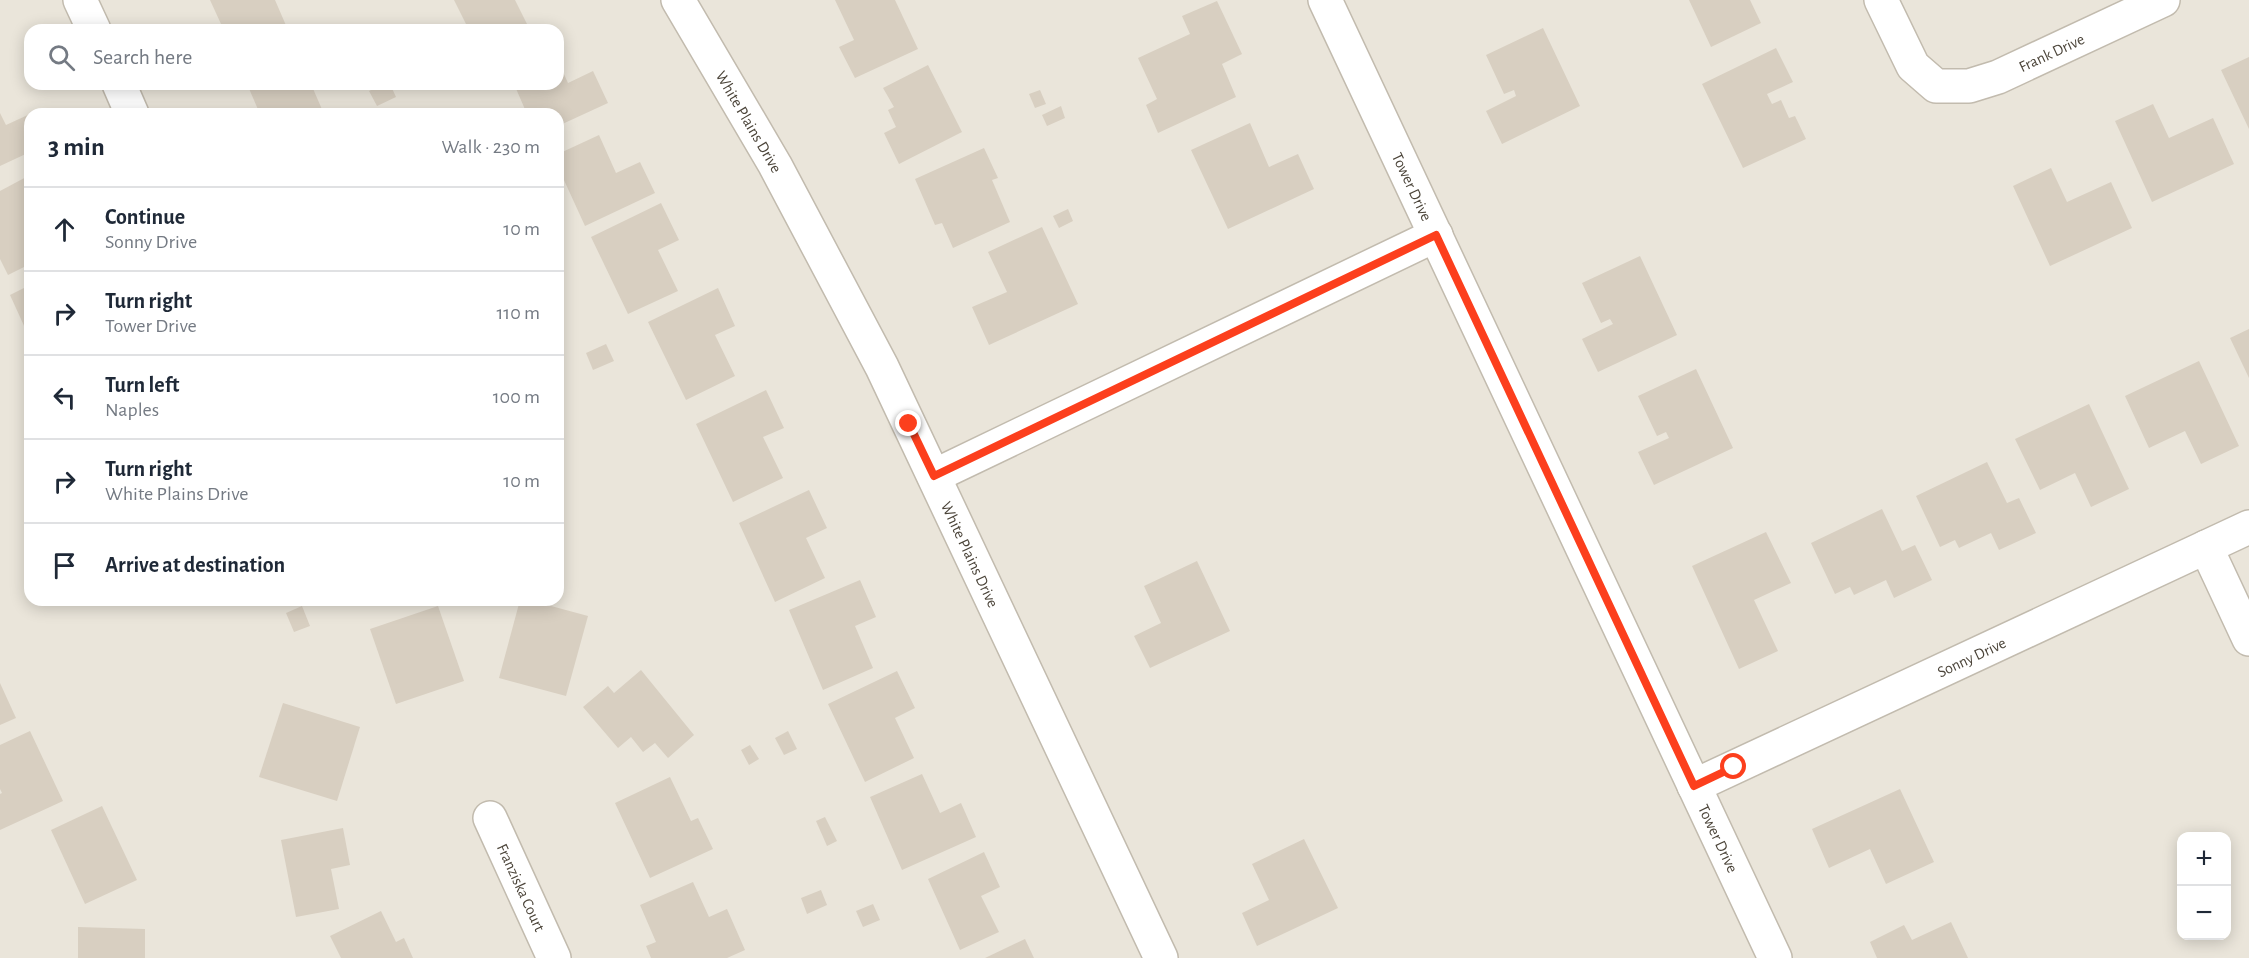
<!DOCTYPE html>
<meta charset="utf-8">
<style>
:root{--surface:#fff;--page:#f2f2f3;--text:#1f2937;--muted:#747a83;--line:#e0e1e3}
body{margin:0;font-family:"Alegreya Sans",sans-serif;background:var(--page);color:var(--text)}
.controls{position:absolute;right:18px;bottom:18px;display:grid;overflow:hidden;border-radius:12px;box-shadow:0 3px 15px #0003}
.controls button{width:54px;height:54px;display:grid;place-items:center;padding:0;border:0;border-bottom:2px solid var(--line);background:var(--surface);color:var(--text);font:30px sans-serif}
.stop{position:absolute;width:18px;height:18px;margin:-14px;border:4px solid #fc3f1d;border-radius:50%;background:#fff}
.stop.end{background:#fc3f1d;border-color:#fff;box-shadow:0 2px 6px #0008}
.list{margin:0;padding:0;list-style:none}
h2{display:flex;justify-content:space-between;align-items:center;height:78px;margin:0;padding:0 24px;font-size:26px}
h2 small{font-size:20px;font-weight:400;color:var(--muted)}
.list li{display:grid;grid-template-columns:39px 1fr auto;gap:18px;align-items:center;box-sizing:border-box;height:84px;padding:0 24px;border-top:2px solid var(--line)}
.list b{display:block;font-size:22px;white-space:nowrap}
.list p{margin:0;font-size:20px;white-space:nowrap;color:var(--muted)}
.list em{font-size:20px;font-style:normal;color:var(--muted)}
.icon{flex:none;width:33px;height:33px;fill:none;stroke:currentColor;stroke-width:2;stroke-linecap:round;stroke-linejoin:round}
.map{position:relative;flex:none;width:2249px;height:958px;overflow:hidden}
.search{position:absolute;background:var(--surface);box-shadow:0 3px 15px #0003;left:24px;top:24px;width:540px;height:66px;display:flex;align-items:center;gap:15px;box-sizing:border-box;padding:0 21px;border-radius:18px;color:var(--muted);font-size:22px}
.panel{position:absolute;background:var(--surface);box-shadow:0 3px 15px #0003;left:24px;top:108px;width:540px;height:498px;border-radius:18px}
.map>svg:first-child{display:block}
.residential{fill:#eae5da;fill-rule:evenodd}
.building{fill:#d8cfc1}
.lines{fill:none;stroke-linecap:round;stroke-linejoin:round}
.minor-casing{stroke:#c2bbae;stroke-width:36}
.minor{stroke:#fff;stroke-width:33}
.route{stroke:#fc3f1d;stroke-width:8}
.labels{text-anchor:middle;stroke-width:6;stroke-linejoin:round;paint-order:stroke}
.street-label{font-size:16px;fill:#4b4439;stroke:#fff}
</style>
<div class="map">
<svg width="2249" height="958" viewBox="0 0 2249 958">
<rect width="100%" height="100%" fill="#f6f3ec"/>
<path class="residential" d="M 0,0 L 2249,0 L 2249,958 L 0,958 ZM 30,30 L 558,30 L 558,84 L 30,84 ZM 30,114 L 558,114 L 558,600 L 30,600 ZM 2182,836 L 2226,836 L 2226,936 L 2182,936 Z"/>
<g class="building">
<path d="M 210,0 L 275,0 L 288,30 L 207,30 L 221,24 Z"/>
<path d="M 454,0 L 515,0 L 530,30 L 469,30 Z"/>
<path d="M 835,0 L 895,0 L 918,49 L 855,78 L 839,47 L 854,40 Z"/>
<path d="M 1689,0 L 1750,0 L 1761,23 L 1711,47 Z"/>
<path d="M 1217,1 L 1242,54 L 1222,64 L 1236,97 L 1158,133 L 1146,105 L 1157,99 L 1138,58 L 1190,34 L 1182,16 Z"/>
<path d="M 1543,28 L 1580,106 L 1502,144 L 1486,111 L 1516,96 L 1514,90 L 1504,94 L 1486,55 Z"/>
<path d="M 1776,48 L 1793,82 L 1767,94 L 1772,104 L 1781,100 L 1789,118 L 1795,116 L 1806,139 L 1743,168 L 1702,84 Z"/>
<path d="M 2249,57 L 2249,129 L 2221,70 Z"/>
<path d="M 558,61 L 568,83 L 593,71 L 608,103 L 558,126 L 558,114 L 527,114 L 514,84 L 558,84 Z"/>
<path d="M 928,65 L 962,132 L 899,164 L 884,133 L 896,127 L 888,110 L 894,107 L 883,88 Z"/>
<path d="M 247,84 L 311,84 L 324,114 L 260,114 Z"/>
<path d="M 383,84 L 390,84 L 396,97 L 377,106 L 369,91 Z"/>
<path d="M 1040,90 L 1046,104 L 1035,108 L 1029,94 Z"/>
<path d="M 2153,104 L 2169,138 L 2213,118 L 2234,164 L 2152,202 L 2115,121 Z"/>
<path d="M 1061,106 L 1065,118 L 1047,126 L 1042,115 Z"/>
<path d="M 0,113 L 6,125 L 30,114 L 30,152 L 0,166 Z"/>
<path d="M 1250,123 L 1269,167 L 1298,154 L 1314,189 L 1228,229 L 1191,150 Z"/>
<path d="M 599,135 L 616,173 L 640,162 L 655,193 L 585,226 L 558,167 L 558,154 Z"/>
<path d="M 984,148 L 998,178 L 992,180 L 1010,222 L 953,248 L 942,223 L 935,225 L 915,179 Z"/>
<path d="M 2051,168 L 2067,202 L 2111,182 L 2132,228 L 2050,266 L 2013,186 Z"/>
<path d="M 30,175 L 30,264 L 8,275 L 0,259 L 0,191 Z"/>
<path d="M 661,203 L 679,240 L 658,250 L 678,291 L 628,314 L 591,237 Z"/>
<path d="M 1068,209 L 1073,221 L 1059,228 L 1053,216 Z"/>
<path d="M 1042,227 L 1078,304 L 989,345 L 972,307 L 1007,292 L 988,252 Z"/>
<path d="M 1640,256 L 1677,335 L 1598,372 L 1582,339 L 1613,324 L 1610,319 L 1601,323 L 1582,283 Z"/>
<path d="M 30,285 L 30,339 L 10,295 Z"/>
<path d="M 718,288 L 735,326 L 715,335 L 735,376 L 686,400 L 648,322 Z"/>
<path d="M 2249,329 L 2249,378 L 2230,338 Z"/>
<path d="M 606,344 L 614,361 L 593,370 L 586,353 Z"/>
<path d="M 2199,361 L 2239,446 L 2201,464 L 2185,431 L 2149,448 L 2125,396 Z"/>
<path d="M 1696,369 L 1733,448 L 1654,485 L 1638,452 L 1669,438 L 1666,432 L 1657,436 L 1638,396 Z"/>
<path d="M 766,390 L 784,428 L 763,437 L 783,478 L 733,502 L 696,424 Z"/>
<path d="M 2089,404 L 2129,489 L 2091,507 L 2075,473 L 2040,490 L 2015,439 Z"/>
<path d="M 1987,462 L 2007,503 L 2019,498 L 2036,533 L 1999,550 L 1991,533 L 1959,548 L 1955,540 L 1940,547 L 1916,496 Z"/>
<path d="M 809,490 L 827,528 L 806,538 L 825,578 L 775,602 L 739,523 Z"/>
<path d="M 1882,509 L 1902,551 L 1915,545 L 1932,580 L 1894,598 L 1886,580 L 1854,595 L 1850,587 L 1835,594 L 1811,543 Z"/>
<path d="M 1766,532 L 1791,583 L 1754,600 L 1778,651 L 1739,669 L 1692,566 Z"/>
<path d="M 1197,561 L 1230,631 L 1150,668 L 1134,636 L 1161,623 L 1144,586 Z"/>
<path d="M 860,580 L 876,617 L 855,626 L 873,668 L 823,690 L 789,610 Z"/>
<path d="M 520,600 L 529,600 L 588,616 L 566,696 L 499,678 Z"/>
<path d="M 302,606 L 310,626 L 294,632 L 286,613 Z"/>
<path d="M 438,606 L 464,681 L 396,704 L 370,629 Z"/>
<path d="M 641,670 L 694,735 L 668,758 L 655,743 L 643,752 L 631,737 L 618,748 L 583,707 L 608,686 L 614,693 Z"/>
<path d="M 897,671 L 915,708 L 895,718 L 914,758 L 865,782 L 828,704 Z"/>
<path d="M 0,683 L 16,718 L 0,725 Z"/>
<path d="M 283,703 L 360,727 L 337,801 L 259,777 Z"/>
<path d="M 30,731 L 63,801 L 0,830 L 0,794 L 2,793 L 0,789 L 0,745 Z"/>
<path d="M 788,731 L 797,749 L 784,755 L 775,738 Z"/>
<path d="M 750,745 L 759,759 L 749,765 L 741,750 Z"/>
<path d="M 922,774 L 940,813 L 961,803 L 976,837 L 902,870 L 870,797 Z"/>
<path d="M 670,777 L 691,821 L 698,818 L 713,849 L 650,878 L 615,803 Z"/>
<path d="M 1900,789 L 1934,862 L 1886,884 L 1870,849 L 1829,868 L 1812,829 Z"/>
<path d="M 102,806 L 137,880 L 85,904 L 51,830 Z"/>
<path d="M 825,817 L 837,841 L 827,846 L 816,821 Z"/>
<path d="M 343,828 L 350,865 L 331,869 L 339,909 L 296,917 L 281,840 Z"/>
<path d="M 1304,839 L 1338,908 L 1257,946 L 1242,913 L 1269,900 L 1252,864 Z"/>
<path d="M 984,852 L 1000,887 L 981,896 L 999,932 L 960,950 L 928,879 Z"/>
<path d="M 693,882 L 709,917 L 727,909 L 745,950 L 727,958 L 651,958 L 646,946 L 656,942 L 640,905 Z"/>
<path d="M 821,890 L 827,905 L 807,914 L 801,898 Z"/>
<path d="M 873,904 L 880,920 L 863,927 L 856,911 Z"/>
<path d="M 381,911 L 396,942 L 404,938 L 413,958 L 341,958 L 330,936 Z"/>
<path d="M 1951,922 L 1968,958 L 1877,958 L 1870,942 L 1904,925 L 1912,940 Z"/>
<path d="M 78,927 L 145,929 L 145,958 L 78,958 Z"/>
<path d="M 1025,939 L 1034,958 L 985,958 Z"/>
</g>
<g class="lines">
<defs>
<g id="minor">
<path d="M 80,0 L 94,30"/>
<path id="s1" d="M 678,0 L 775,165 L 882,367 L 1161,958"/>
<path id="s2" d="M 1325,0 L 1775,958"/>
<path id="s3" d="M 1881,0 L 1913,66 L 1936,86 L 1969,86 L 1998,77 L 2163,0"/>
<path d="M 119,84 L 132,114"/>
<path d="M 934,476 L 1436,235"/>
<path d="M 2206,547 L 2249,639"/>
<path id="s4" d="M 1694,786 L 2249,527"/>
<path id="s5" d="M 490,818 L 554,958"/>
</g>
</defs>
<use href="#minor" class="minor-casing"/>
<use href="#minor" class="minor"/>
</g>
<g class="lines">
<path class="route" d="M 909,424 L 934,476 L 1436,235 L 1694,786 L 1734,767"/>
</g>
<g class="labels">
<g class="street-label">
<text dy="6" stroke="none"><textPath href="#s3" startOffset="226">Frank Drive</textPath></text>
<text dy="6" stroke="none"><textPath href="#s1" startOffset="141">White Plains Drive</textPath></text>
<text dy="6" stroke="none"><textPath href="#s2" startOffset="206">Tower Drive</textPath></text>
<text dy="6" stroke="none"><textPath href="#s1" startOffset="627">White Plains Drive</textPath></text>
<text dy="6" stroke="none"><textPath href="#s4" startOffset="306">Sonny Drive</textPath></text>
<text dy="6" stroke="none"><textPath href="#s2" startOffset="926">Tower Drive</textPath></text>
<text dy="6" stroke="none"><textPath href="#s5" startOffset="76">Franziska Court</textPath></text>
</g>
</g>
</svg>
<div class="controls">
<button>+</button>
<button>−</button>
</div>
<div class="stop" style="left:1734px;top:767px"></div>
<div class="stop end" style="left:909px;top:424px"></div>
<div class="search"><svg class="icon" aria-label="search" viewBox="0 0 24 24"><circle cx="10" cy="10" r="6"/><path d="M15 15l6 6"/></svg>Search here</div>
<section class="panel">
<h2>3 min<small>Walk · 230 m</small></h2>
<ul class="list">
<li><svg class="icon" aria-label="ahead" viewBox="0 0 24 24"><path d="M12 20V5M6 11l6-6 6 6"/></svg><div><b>Continue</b><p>Sonny Drive</p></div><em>10 m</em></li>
<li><svg class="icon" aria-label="right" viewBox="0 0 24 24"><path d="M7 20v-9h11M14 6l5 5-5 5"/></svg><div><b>Turn right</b><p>Tower Drive</p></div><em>110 m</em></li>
<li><svg class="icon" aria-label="left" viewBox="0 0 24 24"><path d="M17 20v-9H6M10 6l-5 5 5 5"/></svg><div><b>Turn left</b><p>Naples</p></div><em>100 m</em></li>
<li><svg class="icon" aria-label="right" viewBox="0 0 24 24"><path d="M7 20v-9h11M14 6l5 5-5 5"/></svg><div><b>Turn right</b><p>White Plains Drive</p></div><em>10 m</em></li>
<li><svg class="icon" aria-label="arrive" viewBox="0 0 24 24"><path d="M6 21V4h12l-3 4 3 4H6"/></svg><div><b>Arrive at destination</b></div></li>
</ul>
</section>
</div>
